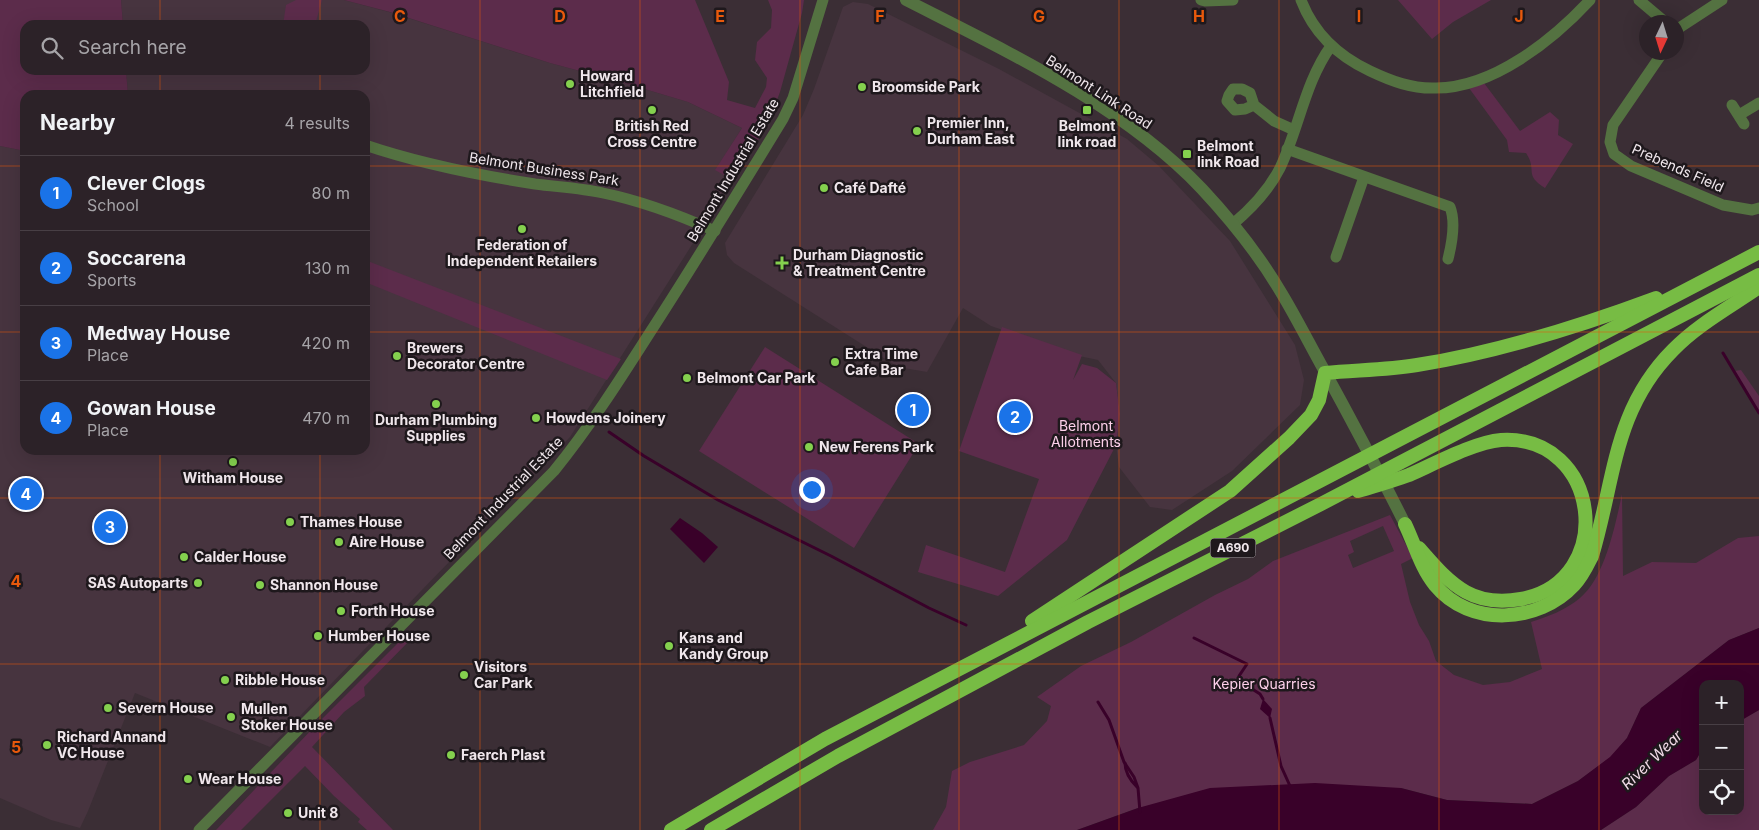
<!DOCTYPE html>
<meta charset="utf-8">
<style>
:root{--surface:#2c2228;--page:#382f34;--text:#f1f3f6;--muted:#a6a4a8;--line:#483f45;--accent:#1a73e8}
body{margin:0;font-family:Inter,sans-serif;background:var(--page);color:var(--text)}
.controls{position:absolute;right:15px;bottom:15px;display:grid;overflow:hidden;border-radius:10px;box-shadow:0 5px 20px #0002}
.controls button{width:45px;height:45px;display:grid;place-items:center;padding:0;border:0;border-bottom:1px solid var(--line);background:var(--surface);color:var(--text);font:25px sans-serif}
.compass{position:absolute;left:1639px;top:15px;width:45px;height:45px;border-radius:50%;background:var(--surface);box-shadow:0 5px 20px #0002;rotate:184deg}
.you{position:absolute;left:811px;top:489px;width:18px;height:18px;margin:-12px;border:4px solid #fff;border-radius:50%;background:#1a73e8;box-shadow:0 0 0 8px #1a73e833}
.badge{display:grid;place-items:center;width:32px;height:32px;border-radius:50%;background:var(--accent);color:#fff;font-size:16px;font-weight:700}
.pin{position:absolute;translate:-50% -50%;border:2px solid #fff;box-shadow:0 1px 5px #0006}
.list{margin:0;padding:0;list-style:none}
h2{display:flex;justify-content:space-between;align-items:center;height:65px;margin:0;padding:0 20px;font-size:21px}
h2 small{font-size:16px;font-weight:400;color:var(--muted)}
.list li{display:grid;grid-template-columns:32px 1fr auto;gap:15px;align-items:center;box-sizing:border-box;height:75px;padding:0 20px;border-top:1px solid var(--line)}
.list b{display:block;font-size:19px;white-space:nowrap}
.list p{margin:0;font-size:16px;white-space:nowrap;color:var(--muted)}
.list em{font-size:16px;font-style:normal;color:var(--muted)}
.icon{flex:none;width:28px;height:28px;fill:none;stroke:currentColor;stroke-width:2;stroke-linecap:round;stroke-linejoin:round}
.map{position:relative;flex:none;width:1759px;height:830px;overflow:hidden}
.search{position:absolute;background:var(--surface);box-shadow:0 5px 20px #0002;left:20px;top:20px;width:350px;height:55px;display:flex;align-items:center;gap:12px;box-sizing:border-box;padding:0 18px;border-radius:15px;color:var(--muted);font-size:19px}
.panel{position:absolute;background:var(--surface);box-shadow:0 5px 20px #0002;left:20px;top:90px;width:350px;height:365px;border-radius:15px}
.map>svg:first-child{display:block}
.built{fill:#47343f}
.green{fill:#5c2c4b;fill-rule:evenodd}
.water{fill:#390129}
.lines{fill:none;stroke-linecap:round;stroke-linejoin:round}
.stream{stroke:#390129;stroke-width:3}
.minor{stroke:#547241;stroke-width:11}
.tertiary{stroke:#547241;stroke-width:12}
.trunk{stroke:#77bc44;stroke-width:14}
.grid{fill:none;stroke:#e8590c;stroke-width:1;stroke-opacity:0.55}
.poi-dot{fill:#84d04e;stroke:#1e181c;stroke-width:2}
.labels{text-anchor:middle;stroke-width:5;stroke-linejoin:round;paint-order:stroke}
.shield{fill:#1e181c;stroke:#b1a9ae;stroke-width:1}
.shield-label{font-size:12px;font-weight:bold;fill:#f0e7ec}
.poi-label{font-size:14px;font-weight:bold;fill:#f0e7ec;stroke:#1e181c;text-anchor:start}
.street-label{font-size:14px;fill:#f0e7ec;stroke:#1e181c}
.park-label{font-size:14px;fill:#fdd0ea;stroke:#1e181c}
.water-label{font-size:15px;font-style:italic;fill:#f2dbe8;stroke:#1e181c}
.grid-label{font-size:16px;text-anchor:middle;font-weight:bold;fill:#e8590c;stroke:#1e181c;stroke-width:5;stroke-linejoin:round;paint-order:stroke}
</style>
<div class="map">
<svg width="1759" height="830" viewBox="0 0 1759 830">
<rect width="100%" height="100%" fill="#3b2e35"/>
<g class="built">
<path d="M 121,0 L 344,0 L 389,12 L 550,63 L 621,82 L 688,102 L 742,128 L 716,169 L 733,180 L 570,437 L 270,747 L 135,693 L 88,811 L 80,828 L 51,820 L 0,798 L 0,146 L 25,151 L 25,450 L 365,450 L 365,95 L 128,95 L 126,70 L 365,70 L 365,25 L 123,25 Z"/>
<path d="M 853,2 L 868,4 L 999,69 L 1127,139 L 1159,166 L 1230,241 L 1295,345 L 1304,380 L 1300,405 L 1232,471 L 1172,510 L 1150,507 L 1119,467 L 1116,445 L 1120,414 L 1116,383 L 1098,360 L 1079,356 L 991,326 L 963,308 L 927,372 L 898,367 L 734,263 L 727,255 L 725,243 L 803,115 L 814,89 L 843,7 Z"/>
</g>
<g class="green">
<path d="M 0,0 L 121,0 L 123,25 L 25,25 L 25,70 L 126,70 L 128,95 L 25,95 L 25,151 L 0,146 Z"/>
<path d="M 296,0 L 322,0 L 315,25 L 283,25 L 286,5 Z"/>
<path d="M 344,0 L 695,0 L 729,82 L 727,100 L 755,108 L 766,87 L 767,78 L 755,60 L 757,42 L 771,28 L 772,10 L 768,0 L 804,0 L 802,13 L 780,92 L 767,126 L 733,180 L 715,170 L 742,128 L 688,102 L 621,82 L 550,63 L 390,12 Z"/>
<path d="M 1398,0 L 1491,0 L 1453,22 L 1432,39 Z"/>
<path d="M 1484,83 L 1520,131 L 1550,112 L 1559,120 L 1558,135 L 1573,144 L 1545,188 C 1523,174 1538,171 1526,153 L 1509,152 L 1507,140 L 1469,88 Z"/>
<path d="M 365,260 L 621,359 L 607,380 L 365,282 Z"/>
<path d="M 1002,327 L 1082,355 L 1073,380 L 1082,364 L 1097,368 L 1116,383 L 1120,414 L 1116,445 L 1067,540 L 998,596 L 918,572 L 926,545 L 1005,572 L 1039,479 L 959,451 Z"/>
<path d="M 765,347 L 919,444 L 854,548 L 699,451 Z"/>
<path d="M 1741,370 L 1759,396 L 1759,413 L 1734,371 Z"/>
<path d="M 1622,494 L 1623,576 L 1652,562 L 1696,563 L 1738,538 L 1759,536 L 1759,628 L 1729,640 L 1641,708 L 1627,738 L 1611,757 L 1578,781 L 1532,804 L 1447,800 L 1401,788 L 1138,808 L 1077,830 L 933,830 L 946,807 L 952,771 L 970,762 L 1024,745 L 1047,721 L 1051,706 L 1037,697 L 1081,666 L 1131,642 L 1215,595 L 1248,579 L 1273,561 L 1390,515 L 1413,558 L 1401,564 L 1410,602 L 1419,625 L 1429,641 L 1436,661 L 1454,675 L 1483,685 L 1510,682 L 1542,669 L 1531,622 C 1547,617 1566,610 1580,598 C 1605,577 1615,526 1622,494 ZM 1383,526 L 1394,551 L 1353,568 L 1348,555 L 1354,552 L 1350,541 Z"/>
<path d="M 404,637 L 413,637 L 364,687 L 365,696 L 344,712 L 312,747 L 393,830 L 367,830 L 358,822 L 360,819 L 334,796 L 305,766 L 241,830 L 216,830 L 316,725 Z"/>
<path d="M 1759,710 L 1759,830 L 1601,830 L 1636,807 L 1669,776 L 1696,760 L 1703,748 L 1703,811 L 1740,811 L 1740,721 Z"/>
</g>
<g class="water">
<path d="M 680,518 L 702,533 L 718,547 L 704,563 L 670,529 Z"/>
<path d="M 1759,628 L 1759,710 L 1740,721 L 1740,684 L 1703,684 L 1703,748 L 1696,760 L 1669,776 L 1636,807 L 1601,830 L 1077,830 L 1138,808 L 1210,788 L 1315,783 L 1401,788 L 1447,800 L 1532,804 L 1578,781 L 1610,757 L 1627,738 L 1641,708 L 1729,640 Z"/>
<path d="M 1263,699 L 1272,709 L 1270,718 L 1260,709 Z"/>
</g>
<g class="lines">
<g class="stream">
<path d="M 1723,353 L 1759,413"/>
<path d="M 609,432 L 644,456 L 718,500 L 831,556 L 929,608 L 966,625"/>
<path d="M 1194,638 L 1247,664 L 1239,676 L 1249,687 L 1260,694 L 1263,699"/>
<path d="M 1098,702 L 1109,720 L 1124,762 L 1134,777 L 1138,788 L 1140,812"/>
<path d="M 1270,718 L 1281,766 L 1290,786"/>
<path d="M 1125,763 C 1125,773 1130,780 1137,787"/>
</g>
<g class="minor">
<path d="M 1201,0 L 1205,1 L 1233,0"/>
<path d="M 1301,0 C 1314,34 1338,56 1370,71 C 1391,81 1412,89 1436,88 C 1493,88 1553,40 1590,0"/>
<path d="M 1639,0 L 1665,22"/>
<path d="M 1676,30 L 1722,0"/>
<path d="M 1663,52 L 1613,125 L 1610,142 L 1614,154 L 1631,166 L 1723,205 L 1752,210 L 1759,208"/>
<path d="M 1254,105 L 1245,109 L 1235,110 L 1227,101 L 1229,95 L 1233,89 L 1242,89 L 1250,93 L 1254,105 L 1274,121 L 1294,130"/>
<path d="M 1732,105 L 1744,124"/>
<path d="M 1739,115 L 1759,103"/>
<path d="M 365,145 C 421,164 477,175 535,184 C 558,187 581,188 603,193 C 642,201 679,215 715,231"/>
<path d="M 1287,149 L 1450,207 C 1456,222 1452,243 1448,259"/>
<path d="M 1233,224 C 1252,208 1269,190 1280,168 C 1299,128 1305,82 1331,46"/>
<path d="M 1336,257 L 1364,177"/>
<path d="M 199,830 L 554,471 C 589,428 619,381 649,334 C 695,263 739,191 783,119 L 793,98 L 823,0"/>
</g>
<path class="tertiary" d="M 906,0 C 1008,52 1122,105 1202,189 C 1230,219 1261,258 1282,294 C 1297,319 1310,345 1324,370 C 1352,421 1379,472 1405,524"/>
<g class="trunk">
<path d="M 1358,491 C 1375,486 1393,481 1409,475 C 1434,464 1475,442 1501,440 C 1601,434 1618,581 1521,599 C 1503,602 1482,601 1466,592 C 1447,581 1433,564 1419,548"/>
<path d="M 1405,524 C 1415,545 1421,568 1435,585 C 1470,628 1539,623 1574,585 C 1582,577 1587,566 1592,556 C 1615,480 1613,410 1673,350 C 1697,325 1730,307 1759,287"/>
<path d="M 1032,621 L 1230,491 L 1289,438 L 1311,415 L 1319,400 L 1325,373 C 1356,370 1387,370 1417,365 C 1499,352 1578,327 1656,298"/>
<path d="M 671,830 L 825,739 L 1759,252"/>
<path d="M 711,830 L 838,756 L 1088,622 L 1321,504 L 1759,275"/>
</g>
</g>
<path class="grid" d="M 160,0 L 160,25M 320,0 L 320,25M 480,0 L 480,830M 640,0 L 640,830M 800,0 L 800,830M 959,0 L 959,830M 1119,0 L 1119,830M 1279,0 L 1279,830M 1439,0 L 1439,830M 1599,0 L 1599,830M 160,70 L 160,95M 320,70 L 320,95M 0,166 L 25,166M 365,166 L 1759,166M 0,332 L 25,332M 365,332 L 1759,332M 160,450 L 160,830M 320,450 L 320,830M 0,498 L 1759,498M 0,664 L 1759,664"/>
<g class="poi-dot">
<circle cx="570" cy="84" r="5"/>
<circle cx="862" cy="87" r="5"/>
<circle cx="652" cy="110" r="5"/>
<rect x="1082" y="105" width="10" height="10" rx="2.5"/>
<circle cx="917" cy="131" r="5"/>
<rect x="1182" y="149" width="10" height="10" rx="2.5"/>
<circle cx="824" cy="188" r="5"/>
<circle cx="522" cy="229" r="5"/>
<path d="M779.5 255.5h5v5h5v5h-5v5h-5v-5h-5v-5h5z"/>
<circle cx="397" cy="356" r="5"/>
<circle cx="835" cy="362" r="5"/>
<circle cx="687" cy="378" r="5"/>
<circle cx="436" cy="404" r="5"/>
<circle cx="536" cy="418" r="5"/>
<circle cx="809" cy="447" r="5"/>
<circle cx="233" cy="462" r="5"/>
<circle cx="290" cy="522" r="5"/>
<circle cx="339" cy="542" r="5"/>
<circle cx="184" cy="557" r="5"/>
<circle cx="198" cy="583" r="5"/>
<circle cx="260" cy="585" r="5"/>
<circle cx="341" cy="611" r="5"/>
<circle cx="318" cy="636" r="5"/>
<circle cx="669" cy="646" r="5"/>
<circle cx="464" cy="675" r="5"/>
<circle cx="225" cy="680" r="5"/>
<circle cx="108" cy="708" r="5"/>
<circle cx="231" cy="717" r="5"/>
<circle cx="47" cy="745" r="5"/>
<circle cx="451" cy="755" r="5"/>
<circle cx="188" cy="779" r="5"/>
<circle cx="288" cy="813" r="5"/>
</g>
<g class="labels">
<rect class="shield" x="1210.5" y="538.5" width="45" height="19" rx="4"/>
<g class="shield-label">
<text x="1233" y="552">A690</text>
</g>
<g class="poi-label">
<text x="580" y="81">Howard<tspan x="580" dy="16">Litchfield</tspan></text>
<text x="872" y="92">Broomside Park</text>
<text x="927" y="128">Premier Inn,<tspan x="927" dy="16">Durham East</tspan></text>
<text x="652" y="131" text-anchor="middle">British Red<tspan x="652" dy="16">Cross Centre</tspan></text>
<text x="1087" y="131" text-anchor="middle">Belmont<tspan x="1087" dy="16">link road</tspan></text>
<text x="1197" y="151">Belmont<tspan x="1197" dy="16">link Road</tspan></text>
<text x="834" y="193">Café Dafté</text>
<text x="522" y="250" text-anchor="middle">Federation of<tspan x="522" dy="16">Independent Retailers</tspan></text>
<text x="793" y="260">Durham Diagnostic<tspan x="793" dy="16">&amp; Treatment Centre</tspan></text>
<text x="407" y="353">Brewers<tspan x="407" dy="16">Decorator Centre</tspan></text>
<text x="845" y="359">Extra Time<tspan x="845" dy="16">Cafe Bar</tspan></text>
<text x="697" y="383">Belmont Car Park</text>
<text x="546" y="423">Howdens Joinery</text>
<text x="436" y="425" text-anchor="middle">Durham Plumbing<tspan x="436" dy="16">Supplies</tspan></text>
<text x="819" y="452">New Ferens Park</text>
<text x="233" y="483" text-anchor="middle">Witham House</text>
<text x="300" y="527">Thames House</text>
<text x="349" y="547">Aire House</text>
<text x="194" y="562">Calder House</text>
<text x="188" y="588" text-anchor="end">SAS Autoparts</text>
<text x="270" y="590">Shannon House</text>
<text x="351" y="616">Forth House</text>
<text x="328" y="641">Humber House</text>
<text x="679" y="643">Kans and<tspan x="679" dy="16">Kandy Group</tspan></text>
<text x="474" y="672">Visitors<tspan x="474" dy="16">Car Park</tspan></text>
<text x="235" y="685">Ribble House</text>
<text x="118" y="713">Severn House</text>
<text x="241" y="714">Mullen<tspan x="241" dy="16">Stoker House</tspan></text>
<text x="57" y="742">Richard Annand<tspan x="57" dy="16">VC House</tspan></text>
<text x="461" y="760">Faerch Plast</text>
<text x="198" y="784">Wear House</text>
<text x="298" y="818">Unit 8</text>
</g>
<g class="street-label">
<text transform="translate(1099 92) rotate(33)" y="5">Belmont Link Road</text>
<text transform="translate(1678 168) rotate(24)" y="5">Prebends Field</text>
<text transform="translate(544 169) rotate(9)" y="5">Belmont Business Park</text>
<text transform="translate(733 170) rotate(-59)" y="5">Belmont Industrial Estate</text>
<text transform="translate(503 498) rotate(-46)" y="5">Belmont Industrial Estate</text>
</g>
<g class="park-label">
<text x="1086" y="431">Belmont<tspan x="1086" dy="16">Allotments</tspan></text>
<text x="1264" y="689">Kepier Quarries</text>
</g>
<g class="water-label">
<text transform="translate(1652 760) rotate(-44)" y="5">River Wear</text>
</g>
</g>
<g class="grid-label">
<text x="400" y="22">C</text>
<text x="560" y="22">D</text>
<text x="720" y="22">E</text>
<text x="880" y="22">F</text>
<text x="1039" y="22">G</text>
<text x="1199" y="22">H</text>
<text x="1359" y="22">I</text>
<text x="1519" y="22">J</text>
<text x="16" y="587">4</text>
<text x="16" y="753">5</text>
</g>
</svg>
<div class="controls">
<button>+</button>
<button>−</button>
<button><svg class="icon" aria-label="locate" viewBox="0 0 24 24"><circle cx="12" cy="12" r="6"/><path d="M12 2v4M12 18v4M2 12h4M18 12h4"/></svg></button>
</div>
<svg class="compass" viewBox="-18 -18 36 36"><path d="M0-13l5 13h-10z" fill="#e53935"/><path d="M0 13l5-13h-10z" fill="#a6a4a8"/></svg>
<div class="you"></div>
<div class="pin badge" style="left:913px;top:410px">1</div>
<div class="pin badge" style="left:1015px;top:417px">2</div>
<div class="pin badge" style="left:110px;top:527px">3</div>
<div class="pin badge" style="left:26px;top:494px">4</div>
<div class="search"><svg class="icon" aria-label="search" viewBox="0 0 24 24"><circle cx="10" cy="10" r="6"/><path d="M15 15l6 6"/></svg>Search here</div>
<section class="panel">
<h2>Nearby<small>4 results</small></h2>
<ul class="list">
<li><span class="badge">1</span><div><b>Clever Clogs</b><p>School</p></div><em>80 m</em></li>
<li><span class="badge">2</span><div><b>Soccarena</b><p>Sports</p></div><em>130 m</em></li>
<li><span class="badge">3</span><div><b>Medway House</b><p>Place</p></div><em>420 m</em></li>
<li><span class="badge">4</span><div><b>Gowan House</b><p>Place</p></div><em>470 m</em></li>
</ul>
</section>
</div>
